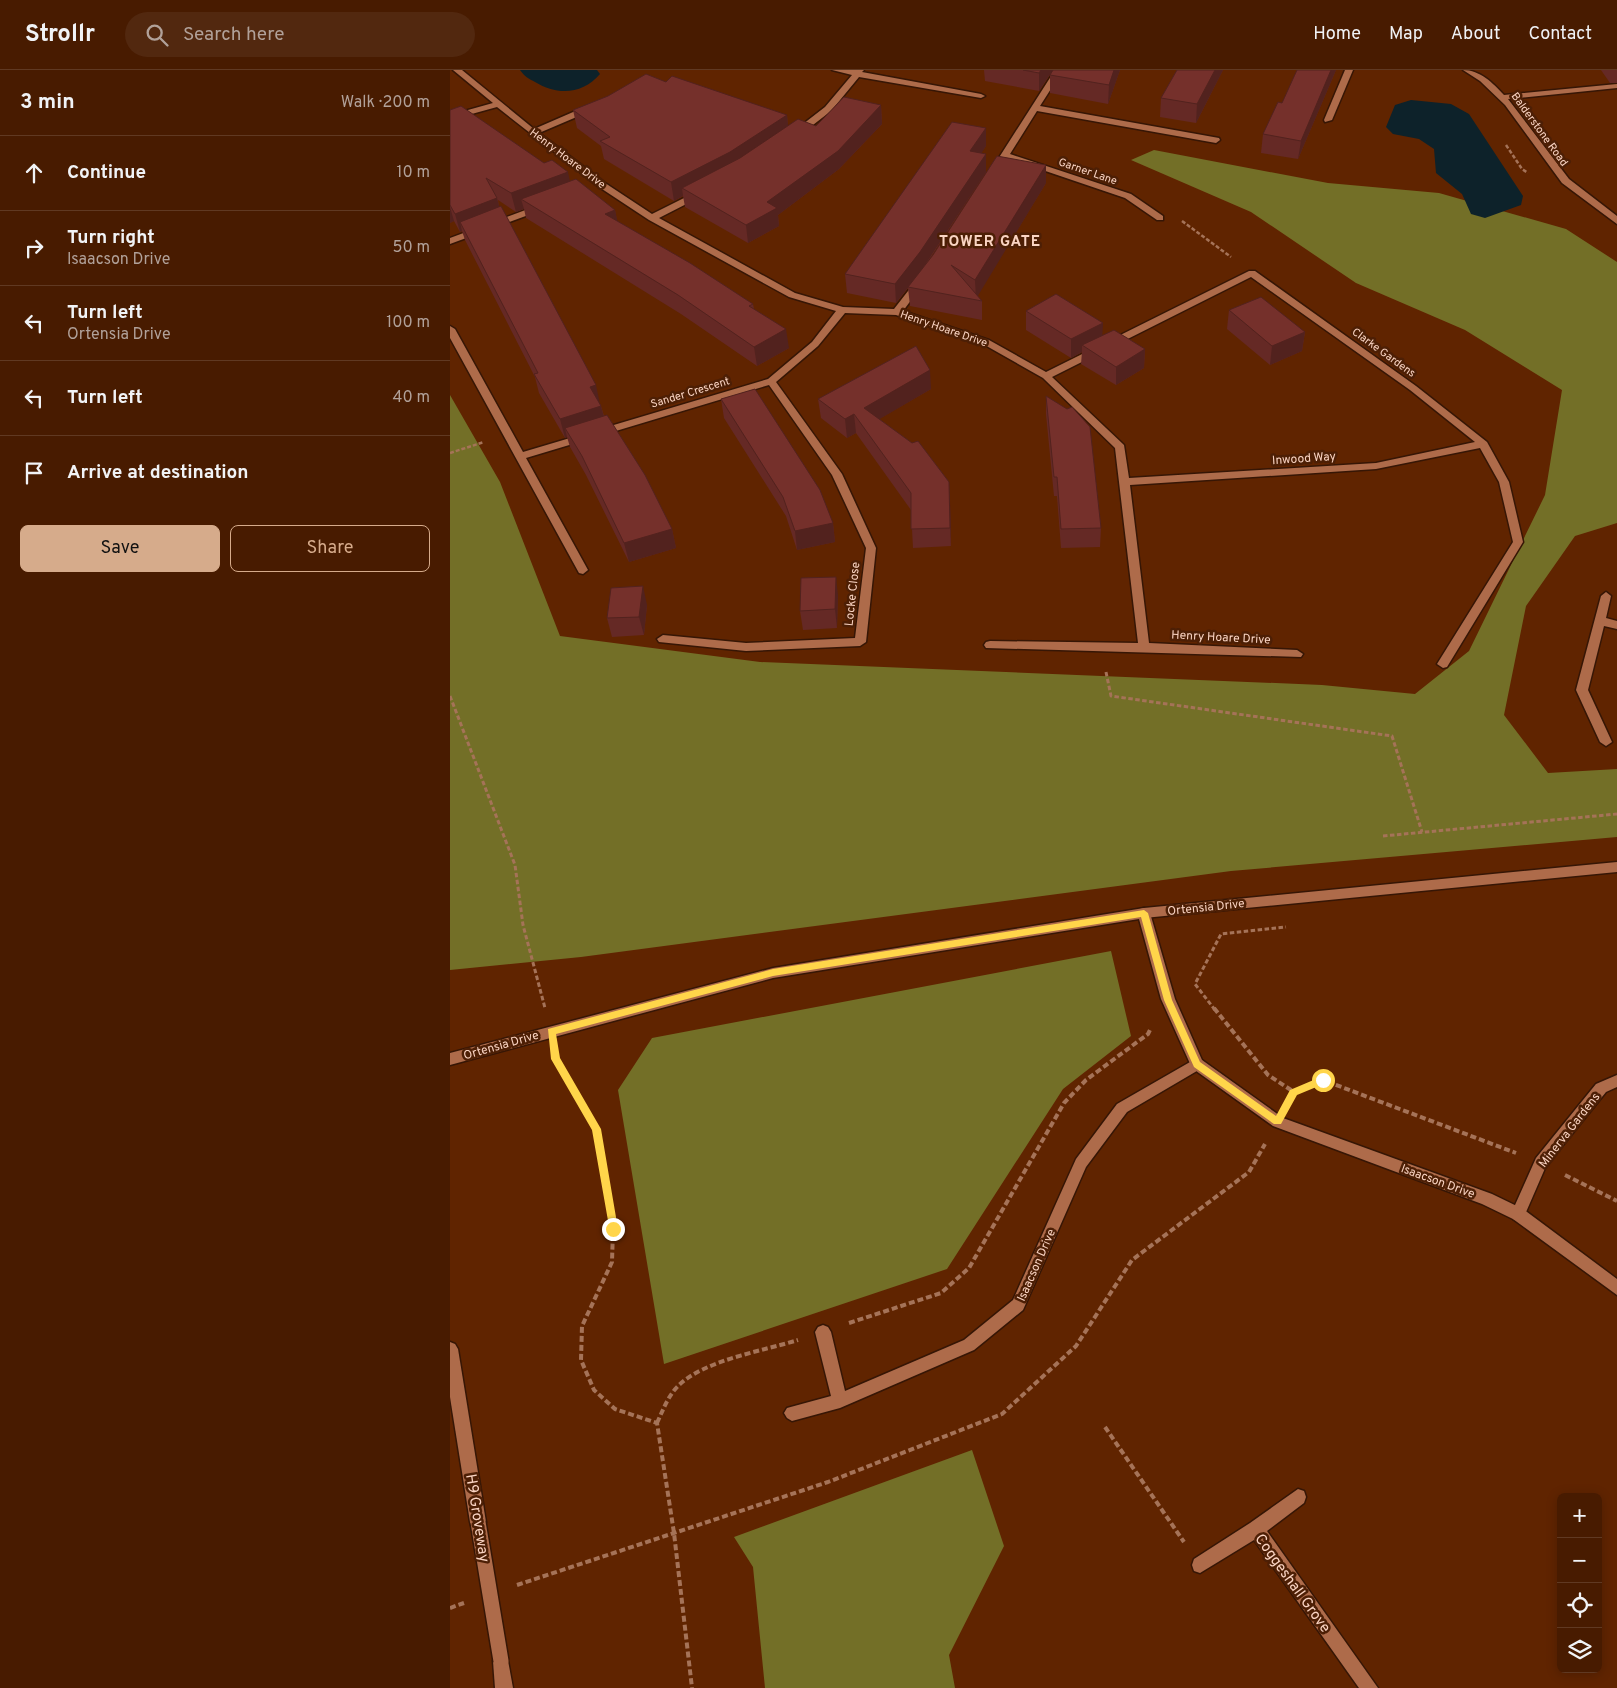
<!DOCTYPE html>
<meta charset="utf-8">
<style>
:root{--surface:#481b00;--page:#52280f;--text:#f1f3f6;--muted:#b1a199;--line:#603922;--accent:#d6ab8b}
body{margin:0;font-family:Overpass,sans-serif;background:var(--page);color:var(--text)}
.controls{position:absolute;right:15px;bottom:15px;display:grid;overflow:hidden;border-radius:8px;box-shadow:0 2px 12px #0003}
.controls button{width:45px;height:45px;display:grid;place-items:center;padding:0;border:0;border-bottom:1px solid var(--line);background:var(--surface);color:var(--text);font:25px sans-serif}
.stop{position:absolute;width:15px;height:15px;margin:-11px;border:4px solid #ffd54a;border-radius:50%;background:#fff}
.stop.end{background:#ffd54a;border-color:#fff;box-shadow:0 1px 5px #0008}
.list{margin:0;padding:0;list-style:none}
h2{display:flex;justify-content:space-between;align-items:center;height:65px;margin:0;padding:0 20px;font-size:21px}
h2 small{font-size:16px;font-weight:400;color:var(--muted)}
.list li{display:grid;grid-template-columns:32px 1fr auto;gap:15px;align-items:center;box-sizing:border-box;height:75px;padding:0 20px;border-top:1px solid var(--line)}
.list b{display:block;font-size:19px;white-space:nowrap}
.list p{margin:0;font-size:16px;white-space:nowrap;color:var(--muted)}
.list em{font-size:16px;font-style:normal;color:var(--muted)}
.actions{display:flex;gap:10px;padding:15px 20px}
.actions a{flex:1;padding:11px 0;border:1px solid var(--accent);border-radius:8px;text-align:center;font-size:18px;color:var(--accent)}
.actions .main{background:var(--accent);color:#111}
.icon{flex:none;width:28px;height:28px;fill:none;stroke:currentColor;stroke-width:2;stroke-linecap:round;stroke-linejoin:round}
.map{position:relative;flex:none;width:1167px;height:1618px;overflow:hidden}
header{display:flex;align-items:center;gap:30px;box-sizing:border-box;height:70px;padding:0 25px;background:var(--surface);border-bottom:1px solid var(--line)}
header strong{font-size:24px}
nav{display:flex;gap:28px;margin-inline-start:auto;font-size:18px}
.search{width:350px;height:45px;background:var(--page);display:flex;align-items:center;gap:12px;box-sizing:border-box;padding:0 18px;border-radius:28px;color:var(--muted);font-size:19px}
main{display:flex}
aside{flex:1;background:var(--surface)}
.map>svg:first-child{display:block}
.forest{fill:#736f27}
.water{fill:#0d222a}
.lines{fill:none;stroke-linecap:round;stroke-linejoin:round}
.service-casing{stroke:#361605;stroke-width:3}
.minor-casing{stroke:#361605;stroke-width:3}
.tertiary-casing{stroke:#361605;stroke-width:3}
.path-far2{stroke:#a57358;stroke-width:2.5;stroke-dasharray:4 2;stroke-linecap:butt}
.path-far1{stroke:#a57358;stroke-width:3;stroke-dasharray:4.5 2.5;stroke-linecap:butt}
.path{stroke:#a57358;stroke-width:4;stroke-dasharray:6 3;stroke-linecap:butt}
.service{fill:#ae6b4a;fill-rule:evenodd}
.minor{fill:#ae6b4a;fill-rule:evenodd}
.tertiary{fill:#ae6b4a;fill-rule:evenodd}
.tertiary-bridge-casing{stroke:#361605;stroke-width:18;stroke-linecap:butt}
.tertiary-bridge{stroke:#ae6b4a;stroke-width:15}
.wall{fill:#652925}
.shaded-wall{fill:#52221e}
.building{fill:#75302b;stroke:#52221e}
.route{fill:#ffd54a}
.labels{text-anchor:middle;stroke-width:5;stroke-linejoin:round;paint-order:stroke}
.far-street-label{font-size:11px;fill:#fad4c3;stroke:#4d1f05}
.street-label{font-size:12px;fill:#fad4c3;stroke:#4d1f05}
.far-district-label{font-size:15px;font-weight:bold;letter-spacing:1px;fill:#fad4c3;stroke:#4d1f05}
.near-street-label{font-size:15px;fill:#fad4c3;stroke:#4d1f05}
</style>
<header>
<strong>Strollr</strong>
<div class="search"><svg class="icon" aria-label="search" viewBox="0 0 24 24"><circle cx="10" cy="10" r="6"/><path d="M15 15l6 6"/></svg>Search here</div>
<nav><a>Home</a><a>Map</a><a>About</a><a>Contact</a></nav>
</header>
<main>
<aside>
<h2>3 min<small>Walk · 200 m</small></h2>
<ul class="list">
<li><svg class="icon" aria-label="ahead" viewBox="0 0 24 24"><path d="M12 20V5M6 11l6-6 6 6"/></svg><div><b>Continue</b></div><em>10 m</em></li>
<li><svg class="icon" aria-label="right" viewBox="0 0 24 24"><path d="M7 20v-9h11M14 6l5 5-5 5"/></svg><div><b>Turn right</b><p>Isaacson Drive</p></div><em>50 m</em></li>
<li><svg class="icon" aria-label="left" viewBox="0 0 24 24"><path d="M17 20v-9H6M10 6l-5 5 5 5"/></svg><div><b>Turn left</b><p>Ortensia Drive</p></div><em>100 m</em></li>
<li><svg class="icon" aria-label="left" viewBox="0 0 24 24"><path d="M17 20v-9H6M10 6l-5 5 5 5"/></svg><div><b>Turn left</b></div><em>40 m</em></li>
<li><svg class="icon" aria-label="arrive" viewBox="0 0 24 24"><path d="M6 21V4h12l-3 4 3 4H6"/></svg><div><b>Arrive at destination</b></div></li>
</ul>
<div class="actions"><a class="main">Save</a><a>Share</a></div>
</aside>
<div class="map">
<svg width="1167" height="1618" viewBox="0 0 1167 1618">
<rect width="100%" height="100%" fill="#602400"/>
<g class="forest">
<path d="M 704,80 L 878,113 L 989,123 L 1116,159 L 1167,192 L 1167,453 L 1125,466 L 1076,536 L 1054,645 L 1098,703 L 1167,699 L 1167,767 L 781,801 L 131,887 L 0,900 L 0,325 L 50,412 L 110,566 L 310,592 L 872,615 L 965,624 L 1019,581 L 1095,425 L 1112,320 L 1015,260 L 906,213 L 801,142 L 681,90 Z"/>
<path d="M 661,881 L 681,966 L 613,1019 L 497,1199 L 214,1294 L 168,1020 L 202,968 Z"/>
<path d="M 522,1380 L 554,1476 L 499,1585 L 505,1618 L 315,1618 L 303,1497 L 284,1467 Z"/>
</g>
<g class="water">
<path d="M 70,0 L 147,0 L 150,4 C 133,24 108,26 85,12 C 79,9 74,6 70,0 Z"/>
<path d="M 961,30 L 1001,34 L 1019,44 L 1073,126 L 1071,135 L 1035,148 L 1021,144 L 1012,124 L 986,103 L 984,79 L 969,69 L 943,64 L 936,57 L 945,35 Z"/>
</g>
<g class="lines">
<defs>
<path id="service" d="M 1156,522 L 1161,526 L 1156,548 L 1167,551 L 1167,559 L 1154,556 L 1138,620 L 1162,672 L 1156,676 L 1150,672 L 1126,620 L 1151,526 Z"/>
<g id="minor">
<path d="M 3,0 L 12,0 L 84,59 L 137,36 L 143,36 L 143,40 L 89,63 L 155,113 L 202,144 L 246,122 L 252,122 L 252,126 L 209,148 L 345,223 L 393,237 L 444,239 L 465,212 L 471,212 L 473,214 L 453,241 L 539,270 L 596,302 L 799,201 L 805,201 L 966,316 L 1037,372 L 1059,412 L 1073,472 L 997,597 L 993,598 L 987,594 L 1063,472 L 1049,412 L 1030,378 L 926,399 L 680,415 L 699,573 L 847,580 L 853,584 L 851,587 L 536,578 L 534,575 L 536,572 L 540,571 L 688,573 L 665,378 L 593,308 L 533,274 L 446,245 L 395,243 L 368,276 L 326,312 L 392,404 L 426,478 L 416,572 L 410,576 L 296,581 L 209,572 L 207,569 L 213,565 L 296,573 L 405,568 L 416,478 L 382,405 L 319,315 L 76,388 L 138,500 L 133,504 L 129,503 L 0,268 L 0,256 L 5,259 L 73,382 L 318,309 L 362,272 L 386,241 L 339,227 L 199,150 L 149,117 L 47,37 L 0,50 L 0,45 L 43,33 ZM 801,207 L 960,320 L 1025,372 L 926,393 L 679,408 L 674,375 L 602,307 Z"/>
<path d="M 382,0 L 414,0 L 412,2 L 531,24 L 535,26 L 531,28 L 409,7 L 381,41 L 350,65 L 344,65 L 344,61 L 375,37 L 402,5 Z"/>
<path d="M 605,0 L 613,0 L 590,36 L 769,68 L 770,70 L 766,73 L 587,41 L 560,84 L 681,124 L 713,146 L 713,150 L 707,150 L 675,128 L 557,88 L 548,102 L 542,102 L 541,100 Z"/>
<path d="M 895,0 L 903,0 L 882,50 L 875,52 L 874,50 Z"/>
<path d="M 1013,0 C 1030,0 1043,13 1054,25 L 1167,14 L 1167,18 L 1058,29 L 1119,109 L 1167,146 L 1167,154 L 1112,113 L 1055,35 L 1030,11 Z"/>
<path d="M 89,135 L 93,138 L 92,140 L 0,174 L 0,168 Z"/>
<path d="M 1167,792 L 1167,802 L 694,848 L 690,847 L 688,843 L 690,839 L 694,838 Z"/>
<path d="M 747,988 L 752,990 L 754,994 L 752,998 L 677,1042 L 636,1097 L 573,1240 L 524,1280 L 390,1338 L 342,1351 L 337,1348 L 334,1343 L 337,1338 L 381,1326 L 365,1262 L 368,1257 L 373,1255 L 378,1257 L 381,1262 L 395,1321 L 514,1270 L 563,1230 L 626,1089 L 667,1034 Z"/>
<path d="M 1167,1005 L 1167,1017 L 1156,1022 L 1096,1096 L 1073,1149 L 1068,1151 L 1063,1149 L 1061,1144 L 1086,1088 L 1146,1014 Z"/>
<path d="M 848,1419 L 854,1421 L 856,1427 L 854,1433 L 817,1461 L 928,1618 L 909,1618 L 804,1470 L 750,1503 L 744,1501 L 742,1495 L 744,1489 L 800,1453 Z"/>
</g>
<g id="tertiary">
<path d="M 694,838 L 698,839 L 700,843 L 725,929 L 752,990 L 833,1048 L 1042,1124 L 1073,1139 L 1167,1209 L 1167,1225 L 1063,1149 L 1032,1134 L 823,1056 L 742,998 L 711,929 L 689,849 L 323,908 L 0,995 L 0,983 L 323,898 Z"/>
<path d="M 0,1272 L 5,1274 L 8,1279 L 36,1452 L 34,1458 L 28,1460 L 22,1458 L 20,1452 L 0,1327 Z"/>
<path d="M 51,1583 L 57,1585 L 63,1618 L 45,1618 L 43,1591 L 45,1585 Z"/>
</g>
</defs>
<use href="#service" class="service-casing"/>
<use href="#minor" class="minor-casing"/>
<use href="#tertiary" class="tertiary-casing"/>
<g class="path-far2">
<path d="M 1056,75 L 1072,99 L 1078,103"/>
<path d="M 732,151 L 781,187"/>
<path d="M 0,383 L 34,372"/>
</g>
<g class="path-far1">
<path d="M 656,602 L 661,626 L 942,666 L 972,762"/>
<path d="M 0,626 L 65,795 L 73,855 L 95,938"/>
<path d="M 933,766 L 1167,744"/>
<path d="M 765,940 L 745,914 L 771,864 L 836,857"/>
</g>
<g class="path">
<path d="M 764,938 L 818,1005 L 844,1022"/>
<path d="M 105,988 L 146,1059 L 163,1159 L 162,1192 L 132,1256 L 131,1290 L 144,1320 L 165,1339 L 207,1353 L 224,1463 L 242,1618"/>
<path d="M 840,1030 L 844,1022 L 873,1010 L 1066,1083"/>
<path d="M 1115,1105 L 1167,1131"/>
<path d="M 399,1253 L 491,1223 L 519,1198 L 614,1033 L 636,1010 L 698,964 L 701,958"/>
<path d="M 207,1353 C 213,1340 218,1326 228,1316 C 254,1290 313,1281 348,1270"/>
<path d="M 655,1357 L 734,1472"/>
<path d="M 67,1515 L 378,1412 L 552,1344 L 626,1276 L 682,1190 L 799,1102 L 815,1074"/>
<path d="M 0,1538 L 14,1533"/>
</g>
<use href="#service" class="service"/>
<use href="#minor" class="minor"/>
<use href="#tertiary" class="tertiary"/>
<defs>
<path id="tertiary-bridge" d="M 28,1452 L 51,1591"/>
</defs>
<use href="#tertiary-bridge" class="tertiary-bridge-casing"/>
<use href="#tertiary-bridge" class="tertiary-bridge"/>
</g>
<g class="wall">
<path d="M 534,0 L 603,0 L 589,21 L 535,11 Z"/>
<path d="M 670,0 L 658,34 L 600,23 L 600,5 Z"/>
<path d="M 727,0 L 773,0 L 746,53 L 710,47 L 711,28 Z"/>
<path d="M 886,0 L 848,89 L 811,83 L 813,64 L 832,33 Z"/>
<path d="M 1151,0 L 1167,0 L 1167,13 L 1160,13 Z"/>
<path d="M 216,12 L 337,45 L 338,56 L 366,56 L 431,35 L 432,54 L 389,99 L 328,145 L 329,156 L 298,173 L 235,137 L 233,126 L 224,131 L 154,89 L 151,76 L 127,58 L 123,40 Z"/>
<path d="M 0,40 L 120,111 L 165,140 L 167,151 L 303,234 L 304,239 L 339,278 L 307,296 L 231,244 L 76,148 L 74,139 L 66,142 L 48,130 L 49,137 L 151,336 L 154,346 L 222,459 L 226,478 L 179,492 L 136,405 L 120,377 L 117,367 L 115,368 L 89,323 L 85,307 L 15,170 L 12,161 L 10,162 L 4,151 L 0,153 Z"/>
<path d="M 536,58 L 536,76 L 531,83 L 536,84 L 536,102 L 477,193 L 596,113 L 527,226 L 532,231 L 532,250 L 460,236 L 458,218 L 446,233 L 397,223 L 395,204 Z"/>
<path d="M 779,240 L 855,262 L 852,281 L 820,295 L 777,259 Z"/>
<path d="M 576,241 L 695,279 L 694,298 L 666,315 L 631,294 L 632,282 L 621,288 L 576,260 Z"/>
<path d="M 481,319 L 429,349 L 500,431 L 501,476 L 463,478 L 461,440 L 406,363 L 397,368 L 371,348 L 368,329 Z"/>
<path d="M 596,326 L 651,458 L 650,477 L 611,478 L 607,426 L 604,426 L 596,344 Z"/>
<path d="M 271,329 L 383,453 L 385,472 L 347,480 L 336,446 L 274,348 Z"/>
<path d="M 388,525 L 387,558 L 353,560 L 350,541 Z"/>
<path d="M 197,535 L 194,565 L 162,567 L 157,548 Z"/>
</g>
<g class="shaded-wall">
<path d="M 591,0 L 603,0 L 589,21 L 589,3 Z"/>
<path d="M 664,0 L 670,0 L 658,34 L 659,15 Z"/>
<path d="M 765,0 L 773,0 L 746,53 L 747,34 Z"/>
<path d="M 881,0 L 886,0 L 848,89 L 851,71 Z"/>
<path d="M 431,35 L 432,54 L 389,99 L 328,145 L 329,156 L 298,173 L 296,155 L 317,132 Z"/>
<path d="M 337,45 L 339,64 L 232,118 L 233,126 L 224,131 L 221,112 Z"/>
<path d="M 536,58 L 536,76 L 521,100 L 520,81 Z"/>
<path d="M 536,84 L 536,102 L 471,201 L 446,233 L 445,214 Z"/>
<path d="M 596,95 L 596,113 L 526,229 L 525,210 Z"/>
<path d="M 118,102 L 122,121 L 71,129 L 74,139 L 66,142 L 61,123 Z"/>
<path d="M 47,128 L 52,147 L 10,152 L 12,161 L 10,162 L 5,144 Z"/>
<path d="M 0,137 L 4,151 L 0,153 Z"/>
<path d="M 165,140 L 169,158 L 155,144 Z"/>
<path d="M 653,253 L 652,272 L 632,275 L 632,282 L 621,288 L 621,269 Z"/>
<path d="M 336,259 L 339,278 L 307,296 L 304,277 Z"/>
<path d="M 855,262 L 852,281 L 820,295 L 822,276 Z"/>
<path d="M 695,279 L 694,298 L 666,315 L 666,297 Z"/>
<path d="M 480,300 L 481,319 L 416,357 L 414,338 Z"/>
<path d="M 146,315 L 150,334 L 140,317 Z"/>
<path d="M 151,336 L 156,355 L 115,358 L 117,367 L 115,368 L 110,349 Z"/>
<path d="M 404,344 L 406,363 L 397,368 L 395,349 Z"/>
<path d="M 499,412 L 500,431 L 501,476 L 500,458 Z"/>
<path d="M 383,453 L 385,472 L 347,480 L 345,461 Z"/>
<path d="M 222,459 L 226,478 L 179,492 L 174,473 Z"/>
<path d="M 386,507 L 388,525 L 387,558 L 385,539 Z"/>
<path d="M 193,516 L 197,535 L 194,565 L 189,547 Z"/>
</g>
<g class="building">
<path d="M 573,0 L 591,0 L 589,3 Z"/>
<path d="M 603,0 L 664,0 L 659,15 L 600,5 Z"/>
<path d="M 727,0 L 765,0 L 747,34 L 711,28 Z"/>
<path d="M 847,0 L 881,0 L 851,71 L 813,64 L 828,32 L 832,33 Z"/>
<path d="M 196,4 L 216,12 L 222,6 L 337,45 L 280,82 L 221,112 L 150,71 L 160,67 L 123,40 L 158,26 Z"/>
<path d="M 394,27 L 431,35 L 388,81 L 317,132 L 327,138 L 296,155 L 232,118 L 290,88 L 348,49 L 366,56 Z"/>
<path d="M 11,36 L 94,93 L 102,90 L 118,102 L 61,123 L 36,108 L 47,128 L 5,144 L 0,135 L 0,40 Z"/>
<path d="M 502,52 L 536,58 L 520,81 L 536,84 L 470,182 L 445,214 L 395,204 Z"/>
<path d="M 547,86 L 596,95 L 525,210 L 501,195 L 532,231 L 458,217 L 483,185 Z"/>
<path d="M 126,109 L 165,140 L 155,144 L 240,193 L 303,234 L 299,236 L 336,259 L 304,277 L 228,225 L 71,129 Z"/>
<path d="M 51,136 L 146,315 L 140,317 L 151,336 L 110,349 L 84,304 L 88,303 L 10,152 Z"/>
<path d="M 606,224 L 653,253 L 621,269 L 576,241 Z"/>
<path d="M 811,227 L 855,262 L 822,276 L 779,240 Z"/>
<path d="M 664,260 L 695,279 L 666,297 L 632,275 Z"/>
<path d="M 466,276 L 480,300 L 414,338 L 462,373 L 468,371 L 499,412 L 500,458 L 461,459 L 461,423 L 404,344 L 395,349 L 368,329 Z"/>
<path d="M 305,319 L 370,420 L 383,453 L 345,461 L 333,427 L 271,329 Z"/>
<path d="M 596,326 L 617,339 L 622,337 L 640,357 L 651,458 L 611,459 L 607,407 L 604,407 Z"/>
<path d="M 157,345 L 195,405 L 222,459 L 174,473 L 132,386 L 115,358 Z"/>
<path d="M 386,507 L 385,539 L 350,541 L 351,508 Z"/>
<path d="M 193,516 L 189,547 L 157,548 L 161,518 Z"/>
</g>
<path class="route" d="M 694,840 L 698,843 L 722,930 L 750,992 L 826,1046 L 840,1020 L 873,1006 L 876,1007 L 876,1013 L 847,1025 L 831,1054 L 824,1054 L 744,997 L 714,930 L 691,847 L 323,906 L 106,964 L 110,988 L 151,1059 L 168,1159 L 166,1162 L 160,1162 L 142,1060 L 101,989 L 98,959 L 323,899 Z"/>
<g class="labels">
<g class="far-street-label">
<text transform="translate(1090 59) rotate(54)" y="4">Balderstone Road</text>
<text transform="translate(118 88) rotate(37)" y="4">Henry Hoare Drive</text>
<text transform="translate(638 101) rotate(19)" y="4">Garner Lane</text>
<text transform="translate(494 258) rotate(19)" y="4">Henry Hoare Drive</text>
<text transform="translate(934 282) rotate(36)" y="4">Clarke Gardens</text>
<text transform="translate(240 322) rotate(-17)" y="4">Sander Crescent</text>
</g>
<g class="street-label">
<text transform="translate(854 388) rotate(-4)" y="4">Inwood Way</text>
<text transform="translate(402 524) rotate(-84)" y="4">Locke Close</text>
<text transform="translate(771 567) rotate(3)" y="4">Henry Hoare Drive</text>
<text transform="translate(756 837) rotate(-6)" y="4">Ortensia Drive</text>
<text transform="translate(51 975) rotate(-16)" y="4">Ortensia Drive</text>
<text transform="translate(1119 1060) rotate(-52)" y="4">Minerva Gardens</text>
<text transform="translate(988 1111) rotate(20)" y="4">Isaacson Drive</text>
<text transform="translate(586 1195) rotate(-66)" y="4">Isaacson Drive</text>
</g>
<g class="far-district-label">
<text x="540" y="176">TOWER GATE</text>
</g>
<g class="near-street-label">
<text transform="translate(28 1448) rotate(81)" y="5">H9 Groveway</text>
<text transform="translate(843 1513) rotate(54)" y="5">Coggeshall Grove</text>
</g>
</g>
</svg>
<div class="controls">
<button>+</button>
<button>−</button>
<button><svg class="icon" aria-label="locate" viewBox="0 0 24 24"><circle cx="12" cy="12" r="6"/><path d="M12 2v4M12 18v4M2 12h4M18 12h4"/></svg></button>
<button><svg class="icon" aria-label="layers" viewBox="0 0 24 24"><path d="M12 4l9 5-9 5-9-5zM3 14l9 5 9-5"/></svg></button>
</div>
<div class="stop" style="left:873px;top:1010px"></div>
<div class="stop end" style="left:163px;top:1159px"></div>
</div>
</main>
